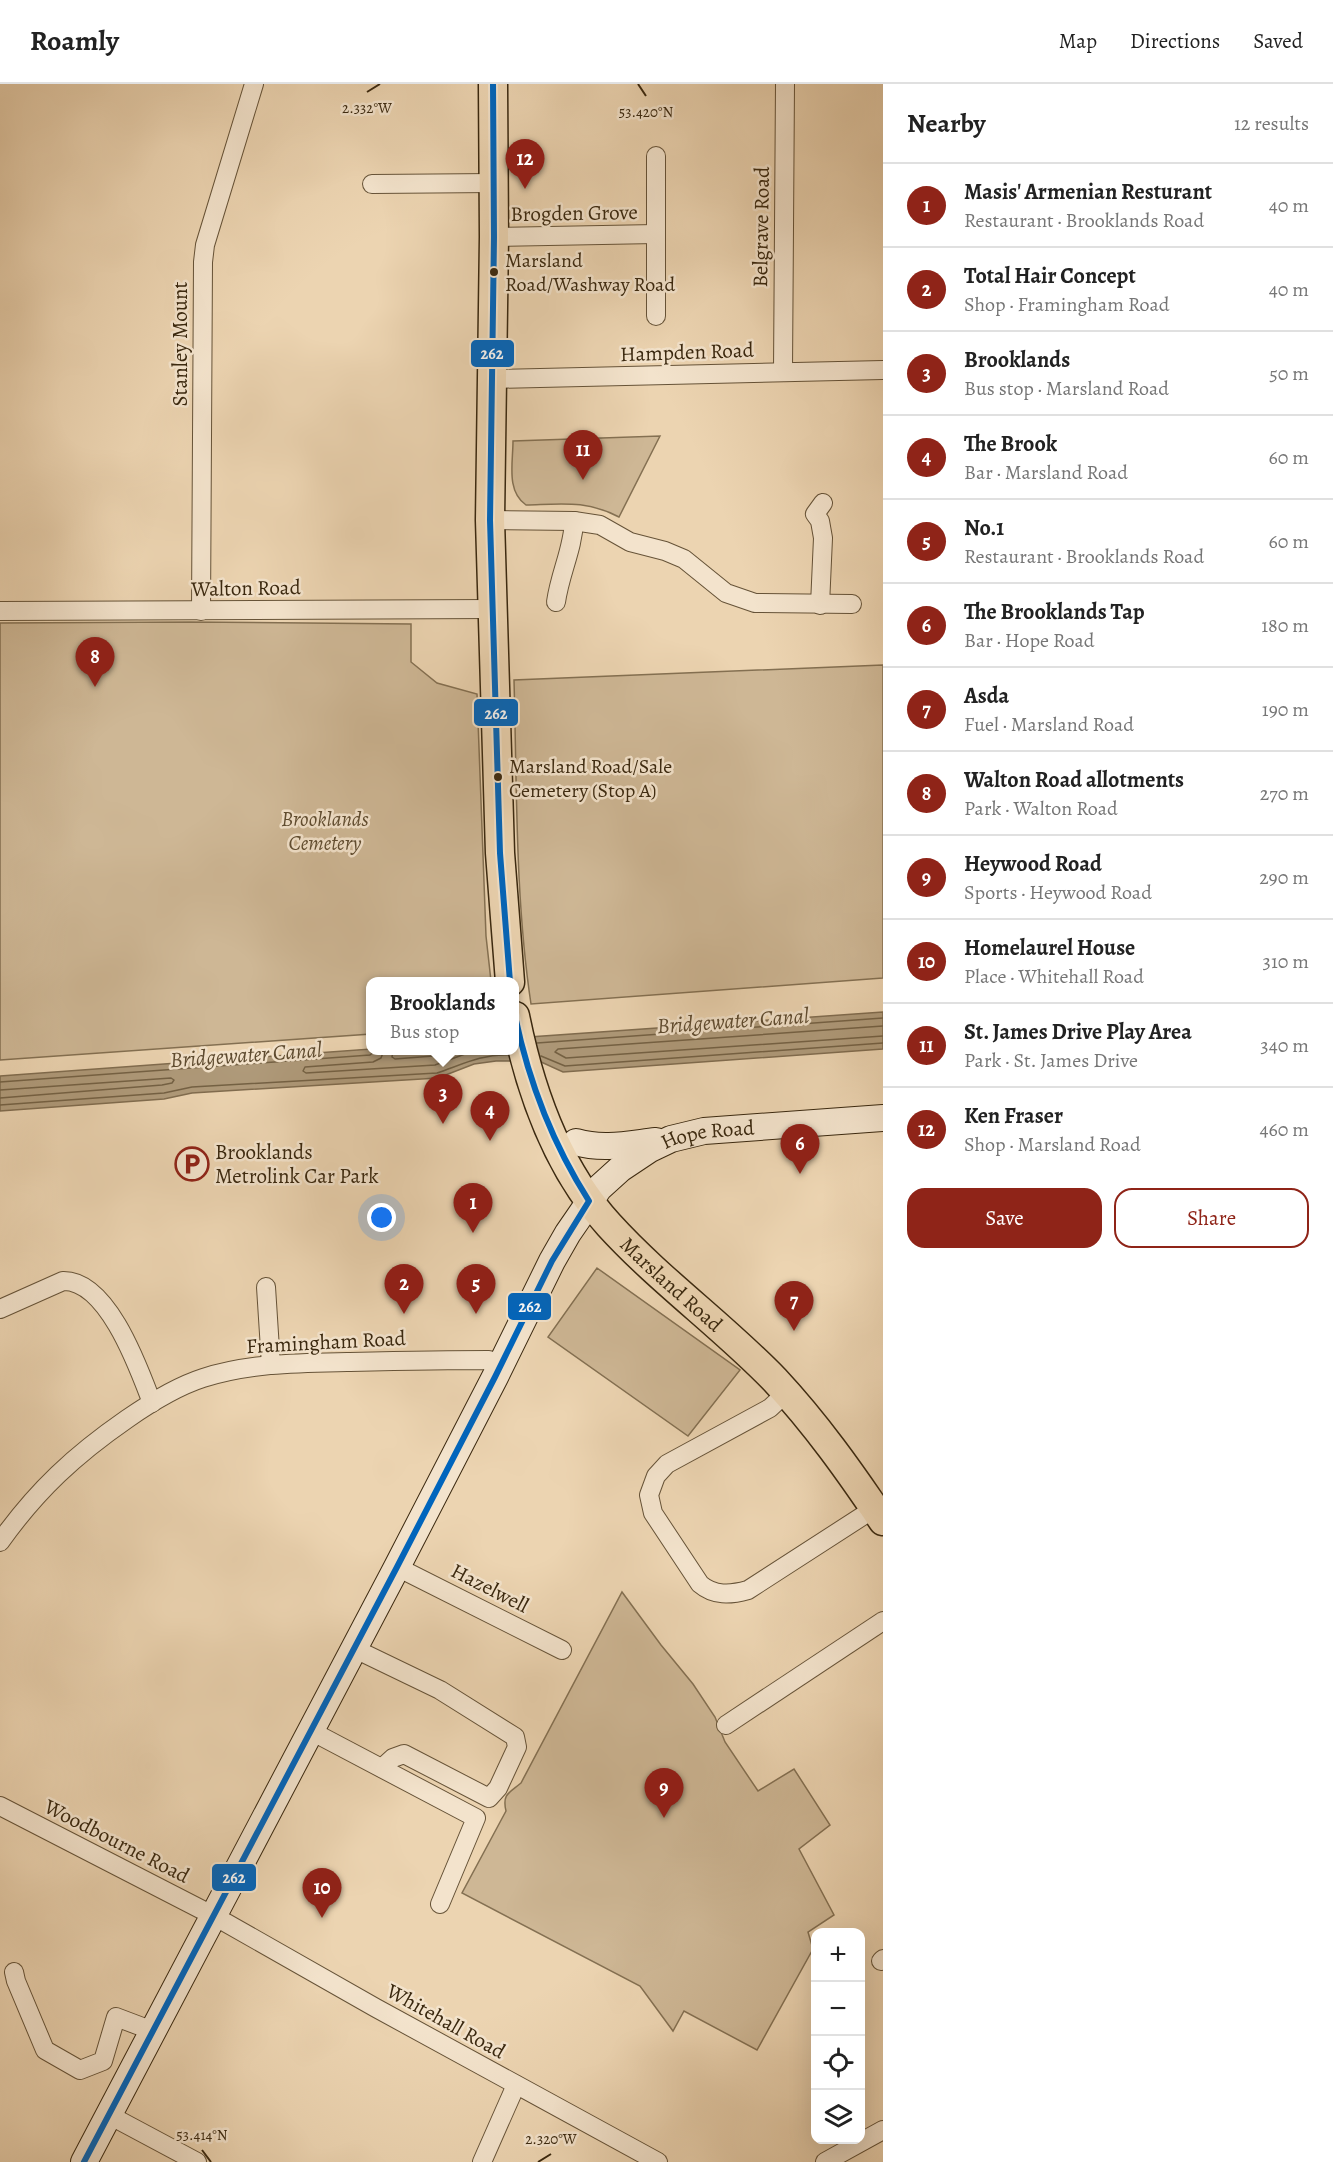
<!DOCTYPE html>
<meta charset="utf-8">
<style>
:root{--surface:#fff;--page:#f2f2f2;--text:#222;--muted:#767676;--line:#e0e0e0;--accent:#8f2418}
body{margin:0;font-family:Alegreya,serif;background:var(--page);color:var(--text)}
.controls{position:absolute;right:18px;bottom:18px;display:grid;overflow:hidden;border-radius:12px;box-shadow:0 6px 24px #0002}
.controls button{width:54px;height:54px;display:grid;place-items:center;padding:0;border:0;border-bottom:2px solid var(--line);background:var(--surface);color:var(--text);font:30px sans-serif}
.you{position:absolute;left:382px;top:1134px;width:21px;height:21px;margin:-15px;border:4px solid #fff;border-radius:50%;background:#1a73e8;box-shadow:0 0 0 9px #1a73e833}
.badge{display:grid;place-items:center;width:39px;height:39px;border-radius:50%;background:var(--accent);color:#fff;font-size:20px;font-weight:700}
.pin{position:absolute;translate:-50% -50px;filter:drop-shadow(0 2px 3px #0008)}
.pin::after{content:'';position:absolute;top:32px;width:21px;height:18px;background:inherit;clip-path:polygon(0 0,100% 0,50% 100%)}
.popup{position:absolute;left:366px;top:893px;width:153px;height:78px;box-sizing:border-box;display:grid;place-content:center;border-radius:12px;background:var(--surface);filter:drop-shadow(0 2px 4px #0005);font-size:20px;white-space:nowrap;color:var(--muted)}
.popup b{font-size:22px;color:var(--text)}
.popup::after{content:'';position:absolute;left:50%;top:100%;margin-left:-12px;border:12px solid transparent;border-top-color:var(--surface)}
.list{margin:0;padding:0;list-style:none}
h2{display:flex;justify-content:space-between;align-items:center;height:78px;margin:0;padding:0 24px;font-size:26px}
h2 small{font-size:20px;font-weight:400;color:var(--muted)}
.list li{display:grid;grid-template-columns:39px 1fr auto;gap:18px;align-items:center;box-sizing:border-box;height:84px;padding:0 24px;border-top:2px solid var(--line)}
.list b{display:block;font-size:22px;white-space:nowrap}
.list p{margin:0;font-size:20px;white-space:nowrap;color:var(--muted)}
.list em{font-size:20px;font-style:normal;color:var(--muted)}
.actions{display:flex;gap:12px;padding:18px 24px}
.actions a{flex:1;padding:14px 0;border:2px solid var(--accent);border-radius:18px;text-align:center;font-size:21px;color:var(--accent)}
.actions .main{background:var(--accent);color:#fff}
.icon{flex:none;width:33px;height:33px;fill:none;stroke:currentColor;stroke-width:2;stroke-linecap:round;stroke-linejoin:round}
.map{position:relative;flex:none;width:883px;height:2078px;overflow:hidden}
header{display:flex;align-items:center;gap:36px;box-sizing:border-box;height:84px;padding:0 30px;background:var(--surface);border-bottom:2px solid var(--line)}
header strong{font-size:28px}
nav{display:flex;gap:33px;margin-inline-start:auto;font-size:21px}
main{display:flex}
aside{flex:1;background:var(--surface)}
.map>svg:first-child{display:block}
.green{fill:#ceb795;stroke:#847052;stroke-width:1.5}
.water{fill:#af9a7a;stroke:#806c4f;stroke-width:1.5}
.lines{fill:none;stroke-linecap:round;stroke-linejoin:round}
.shore{stroke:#746144;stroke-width:1.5}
.street-casing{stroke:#665338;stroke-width:20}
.secondary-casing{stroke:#3a280f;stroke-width:28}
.primary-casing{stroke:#3a280f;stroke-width:31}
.street{stroke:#f3e3cc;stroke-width:18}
.secondary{stroke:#f3e3cc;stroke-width:26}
.primary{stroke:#ecd4b1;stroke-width:28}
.bus-1-casing{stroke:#f3e3cc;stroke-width:10}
.bus-1{stroke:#0065bd;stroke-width:6}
.ticks{fill:none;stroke:#3a280f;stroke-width:2}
.bus-dot{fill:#3a280f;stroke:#f3e3cc;stroke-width:2}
.labels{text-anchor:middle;stroke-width:5;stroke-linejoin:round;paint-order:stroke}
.bus-label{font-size:20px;fill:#3a280f;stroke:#f3e3cc;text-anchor:start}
.street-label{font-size:21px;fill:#3a280f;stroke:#f3e3cc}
.park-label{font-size:21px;font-style:italic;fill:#5f4c30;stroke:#f3e3cc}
.poi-label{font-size:21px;fill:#3a280f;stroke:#f3e3cc;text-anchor:start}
.water-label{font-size:22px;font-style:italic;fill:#5d4a2f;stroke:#f3e3cc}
.ticks-label{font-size:15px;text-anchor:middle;fill:#3a280f;stroke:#f3e3cc;stroke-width:5;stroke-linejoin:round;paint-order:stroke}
.line-badge{stroke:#f3e3cc;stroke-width:2}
.badge-label{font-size:16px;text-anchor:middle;font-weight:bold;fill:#fff}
</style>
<header>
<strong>Roamly</strong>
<nav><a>Map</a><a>Directions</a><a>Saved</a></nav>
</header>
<main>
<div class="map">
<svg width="883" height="2078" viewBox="0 0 883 2078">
<rect width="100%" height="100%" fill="#ecd4b1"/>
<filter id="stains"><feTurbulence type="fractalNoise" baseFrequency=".00333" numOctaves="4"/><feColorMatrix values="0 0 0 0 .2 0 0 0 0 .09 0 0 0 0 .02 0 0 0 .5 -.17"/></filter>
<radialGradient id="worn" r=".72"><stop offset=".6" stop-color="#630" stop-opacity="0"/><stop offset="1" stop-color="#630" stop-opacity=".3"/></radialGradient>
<g class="green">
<path d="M 660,352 L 619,433 C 587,416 562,420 526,421 C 506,407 513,379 513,357 Z"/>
<path d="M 190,538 L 411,540 L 411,578 L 437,599 L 477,610 L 486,852 L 491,897 L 371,898 L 371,950 L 0,976 L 0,539 Z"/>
<path d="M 883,581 L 883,894 L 531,920 C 515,814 517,704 514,596 Z"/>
<path d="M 597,1184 L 740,1286 L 688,1352 L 548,1253 Z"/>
<path d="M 622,1508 L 661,1561 L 693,1600 L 715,1633 L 725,1658 L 758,1707 L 794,1685 L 830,1741 L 799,1765 L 834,1831 L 808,1848 L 813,1865 L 757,1966 L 684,1927 L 673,1947 L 640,1902 L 462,1809 L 506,1727 C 502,1710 509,1709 521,1699 Z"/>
</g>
<path class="water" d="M 883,928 L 883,965 L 563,988 L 539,977 L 496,977 L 474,980 L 438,994 L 192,1009 L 164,1015 L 0,1027 L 0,992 L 371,965 L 371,966 L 515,966 L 515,954 Z"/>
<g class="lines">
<g class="shore">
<path d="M 883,942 L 558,965 L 555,968 L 566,974 L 883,952"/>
<path d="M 537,959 L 883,934"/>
<path d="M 384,966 L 381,974 L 373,978 L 305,983 L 303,987 L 306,989 L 435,981 L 476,966"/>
<path d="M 393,966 L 392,973 L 395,975 L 433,972 L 450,966"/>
<path d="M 541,972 L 565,982 L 883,959"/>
<path d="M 0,998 L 370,971 L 376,966"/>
<path d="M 0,1006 L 171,994 L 174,996 L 172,999 L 162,1001 L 0,1014"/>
<path d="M 0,1021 L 164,1009 L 192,1003 L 437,989 C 461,981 482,970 508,971"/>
</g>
<defs>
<g id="street">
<path d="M 372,100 L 494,99"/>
<path d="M 494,153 L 656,150"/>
<path d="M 656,232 L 656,72"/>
<path d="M 783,287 L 785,0"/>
<path d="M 492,295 L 883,286"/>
<path d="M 490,436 L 574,437 L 600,441 L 630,458 L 665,467 L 684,475 L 726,509 L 755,519 L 852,520"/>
<path d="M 556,518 C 560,489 573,465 574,437"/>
<path d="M 820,521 L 823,454 L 820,437 L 815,430 L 823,419"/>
<path d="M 0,527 L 492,525"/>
<path d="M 201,527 L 203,178 L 205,161 L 254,0"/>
<path d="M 266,1203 L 271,1281"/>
<path d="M 0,1225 L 63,1197 C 108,1196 139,1285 152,1319"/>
<path d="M 786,1309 L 770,1324 L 667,1380 L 656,1392 L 649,1411 L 653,1429 L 700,1500 C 714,1512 730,1511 748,1506 L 875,1424"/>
<path d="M 0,1458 C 37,1406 75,1371 127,1335 C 150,1319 175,1303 203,1294 C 250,1279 299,1279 347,1278 C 395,1277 442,1276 489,1276 L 501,1280"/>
<path d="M 397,1483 L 562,1566"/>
<path d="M 355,1565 L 440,1606 L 515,1653 L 517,1663 L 498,1704 L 489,1714 L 404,1670 L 393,1674 L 382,1684"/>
<path d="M 726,1641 L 883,1537"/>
<path d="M 311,1647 L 476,1734 L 440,1820"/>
<path d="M 0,1722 L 214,1832 L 376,1924 L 658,2078"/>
<path d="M 881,1877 L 883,1875"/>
<path d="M 14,1888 L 16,1897 L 45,1966 L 80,1986 L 103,1977 L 116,1933 L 153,1947"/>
<path d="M 109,2031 L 197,2078"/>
<path d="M 482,2078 L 516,2001"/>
<path d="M 825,2078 L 883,2046"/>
</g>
<g id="secondary">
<path d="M 576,1058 C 603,1066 629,1060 656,1057"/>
<path id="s1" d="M 84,2078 L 397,1483 L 495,1293 L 552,1177 L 568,1149 L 599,1104 L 620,1085 L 650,1065 L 671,1055 L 704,1047 L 883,1034"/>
</g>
<g id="primary">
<path d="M 493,0 L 494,153 L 490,436 L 500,769 L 510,898"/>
<path id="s2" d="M 515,932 C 530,1007 557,1084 609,1141 C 660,1197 723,1242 775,1296 C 816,1340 850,1388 883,1437"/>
</g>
</defs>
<use href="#street" class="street-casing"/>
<use href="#secondary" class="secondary-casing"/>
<use href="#primary" class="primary-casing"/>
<use href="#street" class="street"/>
<use href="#secondary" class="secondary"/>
<use href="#primary" class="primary"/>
<defs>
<g id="bus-1">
<path d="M 493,0 L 494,153 L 490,436 L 500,769 L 510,898"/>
<path d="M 84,2078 L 397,1483 L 495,1293 L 552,1177 L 589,1117 C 552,1059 529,999 515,932"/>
</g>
</defs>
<use href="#bus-1" class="bus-1-casing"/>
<use href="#bus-1" class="bus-1"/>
</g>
<path class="ticks" d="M 638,0 L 646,12M 367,8 L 380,0M 202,2066 L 211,2078M 538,2078 L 551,2070"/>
<defs>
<symbol id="parking-ring" viewBox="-11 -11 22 22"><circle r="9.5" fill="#f3e3cc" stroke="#8f2418" stroke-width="1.5"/><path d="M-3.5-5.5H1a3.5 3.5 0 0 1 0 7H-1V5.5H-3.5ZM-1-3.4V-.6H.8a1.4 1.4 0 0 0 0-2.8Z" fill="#8f2418"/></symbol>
</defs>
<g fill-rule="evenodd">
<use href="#parking-ring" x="173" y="1061" width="38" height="38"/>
</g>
<g class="bus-dot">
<circle cx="494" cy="188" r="5"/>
<circle cx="498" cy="693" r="5"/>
</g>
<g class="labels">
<g class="bus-label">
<text x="505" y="183">Marsland<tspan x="505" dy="24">Road/Washway Road</tspan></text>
<text x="509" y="689">Marsland Road/Sale<tspan x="509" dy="24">Cemetery (Stop A)</tspan></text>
</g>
<g class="street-label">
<text transform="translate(574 129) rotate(-1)" y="7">Brogden Grove</text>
<text transform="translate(761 143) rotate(-89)" y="7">Belgrave Road</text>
<text transform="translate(180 260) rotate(-90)" y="7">Stanley Mount</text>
<text transform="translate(687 268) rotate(-2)" y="7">Hampden Road</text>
<text transform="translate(246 504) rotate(-1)" y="7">Walton Road</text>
<text dy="7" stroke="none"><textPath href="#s1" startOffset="1227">Hope Road</textPath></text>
<text dy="7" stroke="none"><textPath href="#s2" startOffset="318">Marsland Road</textPath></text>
<text transform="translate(326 1258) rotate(-3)" y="7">Framingham Road</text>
<text transform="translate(490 1504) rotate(27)" y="7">Hazelwell</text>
<text transform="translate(117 1757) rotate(27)" y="7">Woodbourne Road</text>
<text transform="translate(446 1937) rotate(29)" y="7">Whitehall Road</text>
</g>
<g class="park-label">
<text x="325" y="742">Brooklands<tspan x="325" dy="24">Cemetery</tspan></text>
</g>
<g class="poi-label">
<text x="215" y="1075">Brooklands<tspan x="215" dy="24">Metrolink Car Park</tspan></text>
</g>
<g class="water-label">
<text transform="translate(733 936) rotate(-4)" y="8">Bridgewater Canal</text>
<text transform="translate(246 970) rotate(-4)" y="8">Bridgewater Canal</text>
</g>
</g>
<g class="ticks-label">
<text x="367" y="29">2.332°W</text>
<text x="646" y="33">53.420°N</text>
<text x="202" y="2056">53.414°N</text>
<text x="551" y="2060">2.320°W</text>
</g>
<g class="line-badge">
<rect x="470" y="255" width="45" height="29" rx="6" fill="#0065bd"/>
<rect x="473" y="614" width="46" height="29" rx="6" fill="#0065bd"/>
<rect x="507" y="1208" width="45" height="29" rx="6" fill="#0065bd"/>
<rect x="211" y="1779" width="46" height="29" rx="6" fill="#0065bd"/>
</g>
<g class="badge-label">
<text x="492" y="275">262</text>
<text x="496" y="635">262</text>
<text x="530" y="1228">262</text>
<text x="234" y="1799">262</text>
</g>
<rect width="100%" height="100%" filter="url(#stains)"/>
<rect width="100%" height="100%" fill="url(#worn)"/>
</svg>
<div class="controls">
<button>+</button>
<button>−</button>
<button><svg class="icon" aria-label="locate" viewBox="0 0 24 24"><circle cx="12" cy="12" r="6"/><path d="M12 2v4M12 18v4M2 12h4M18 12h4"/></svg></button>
<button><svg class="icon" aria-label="layers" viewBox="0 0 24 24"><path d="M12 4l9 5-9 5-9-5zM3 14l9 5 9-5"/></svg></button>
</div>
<div class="you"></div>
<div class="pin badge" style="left:473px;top:1149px">1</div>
<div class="pin badge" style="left:404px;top:1230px">2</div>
<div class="pin badge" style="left:443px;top:1040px">3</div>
<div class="popup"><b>Brooklands</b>Bus stop</div>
<div class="pin badge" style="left:490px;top:1057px">4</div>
<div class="pin badge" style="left:476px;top:1230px">5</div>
<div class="pin badge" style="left:800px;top:1090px">6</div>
<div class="pin badge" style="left:794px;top:1247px">7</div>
<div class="pin badge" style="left:95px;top:603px">8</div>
<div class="pin badge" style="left:664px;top:1734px">9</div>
<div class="pin badge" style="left:322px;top:1834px">10</div>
<div class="pin badge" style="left:583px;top:396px">11</div>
<div class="pin badge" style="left:525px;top:105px">12</div>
</div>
<aside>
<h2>Nearby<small>12 results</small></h2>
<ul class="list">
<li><span class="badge">1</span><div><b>Masis' Armenian Resturant</b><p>Restaurant · Brooklands Road</p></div><em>40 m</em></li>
<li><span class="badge">2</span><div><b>Total Hair Concept</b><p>Shop · Framingham Road</p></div><em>40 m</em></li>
<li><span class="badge">3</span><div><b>Brooklands</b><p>Bus stop · Marsland Road</p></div><em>50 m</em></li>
<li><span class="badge">4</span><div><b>The Brook</b><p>Bar · Marsland Road</p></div><em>60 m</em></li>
<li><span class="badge">5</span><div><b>No.1</b><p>Restaurant · Brooklands Road</p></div><em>60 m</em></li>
<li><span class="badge">6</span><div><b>The Brooklands Tap</b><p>Bar · Hope Road</p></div><em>180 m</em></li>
<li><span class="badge">7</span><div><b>Asda</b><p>Fuel · Marsland Road</p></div><em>190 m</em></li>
<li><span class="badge">8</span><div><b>Walton Road allotments</b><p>Park · Walton Road</p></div><em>270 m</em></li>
<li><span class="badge">9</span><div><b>Heywood Road</b><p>Sports · Heywood Road</p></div><em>290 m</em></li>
<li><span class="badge">10</span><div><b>Homelaurel House</b><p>Place · Whitehall Road</p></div><em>310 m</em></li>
<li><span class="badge">11</span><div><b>St. James Drive Play Area</b><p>Park · St. James Drive</p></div><em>340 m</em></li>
<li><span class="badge">12</span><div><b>Ken Fraser</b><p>Shop · Marsland Road</p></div><em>460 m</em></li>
</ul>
<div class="actions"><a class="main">Save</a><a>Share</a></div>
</aside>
</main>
